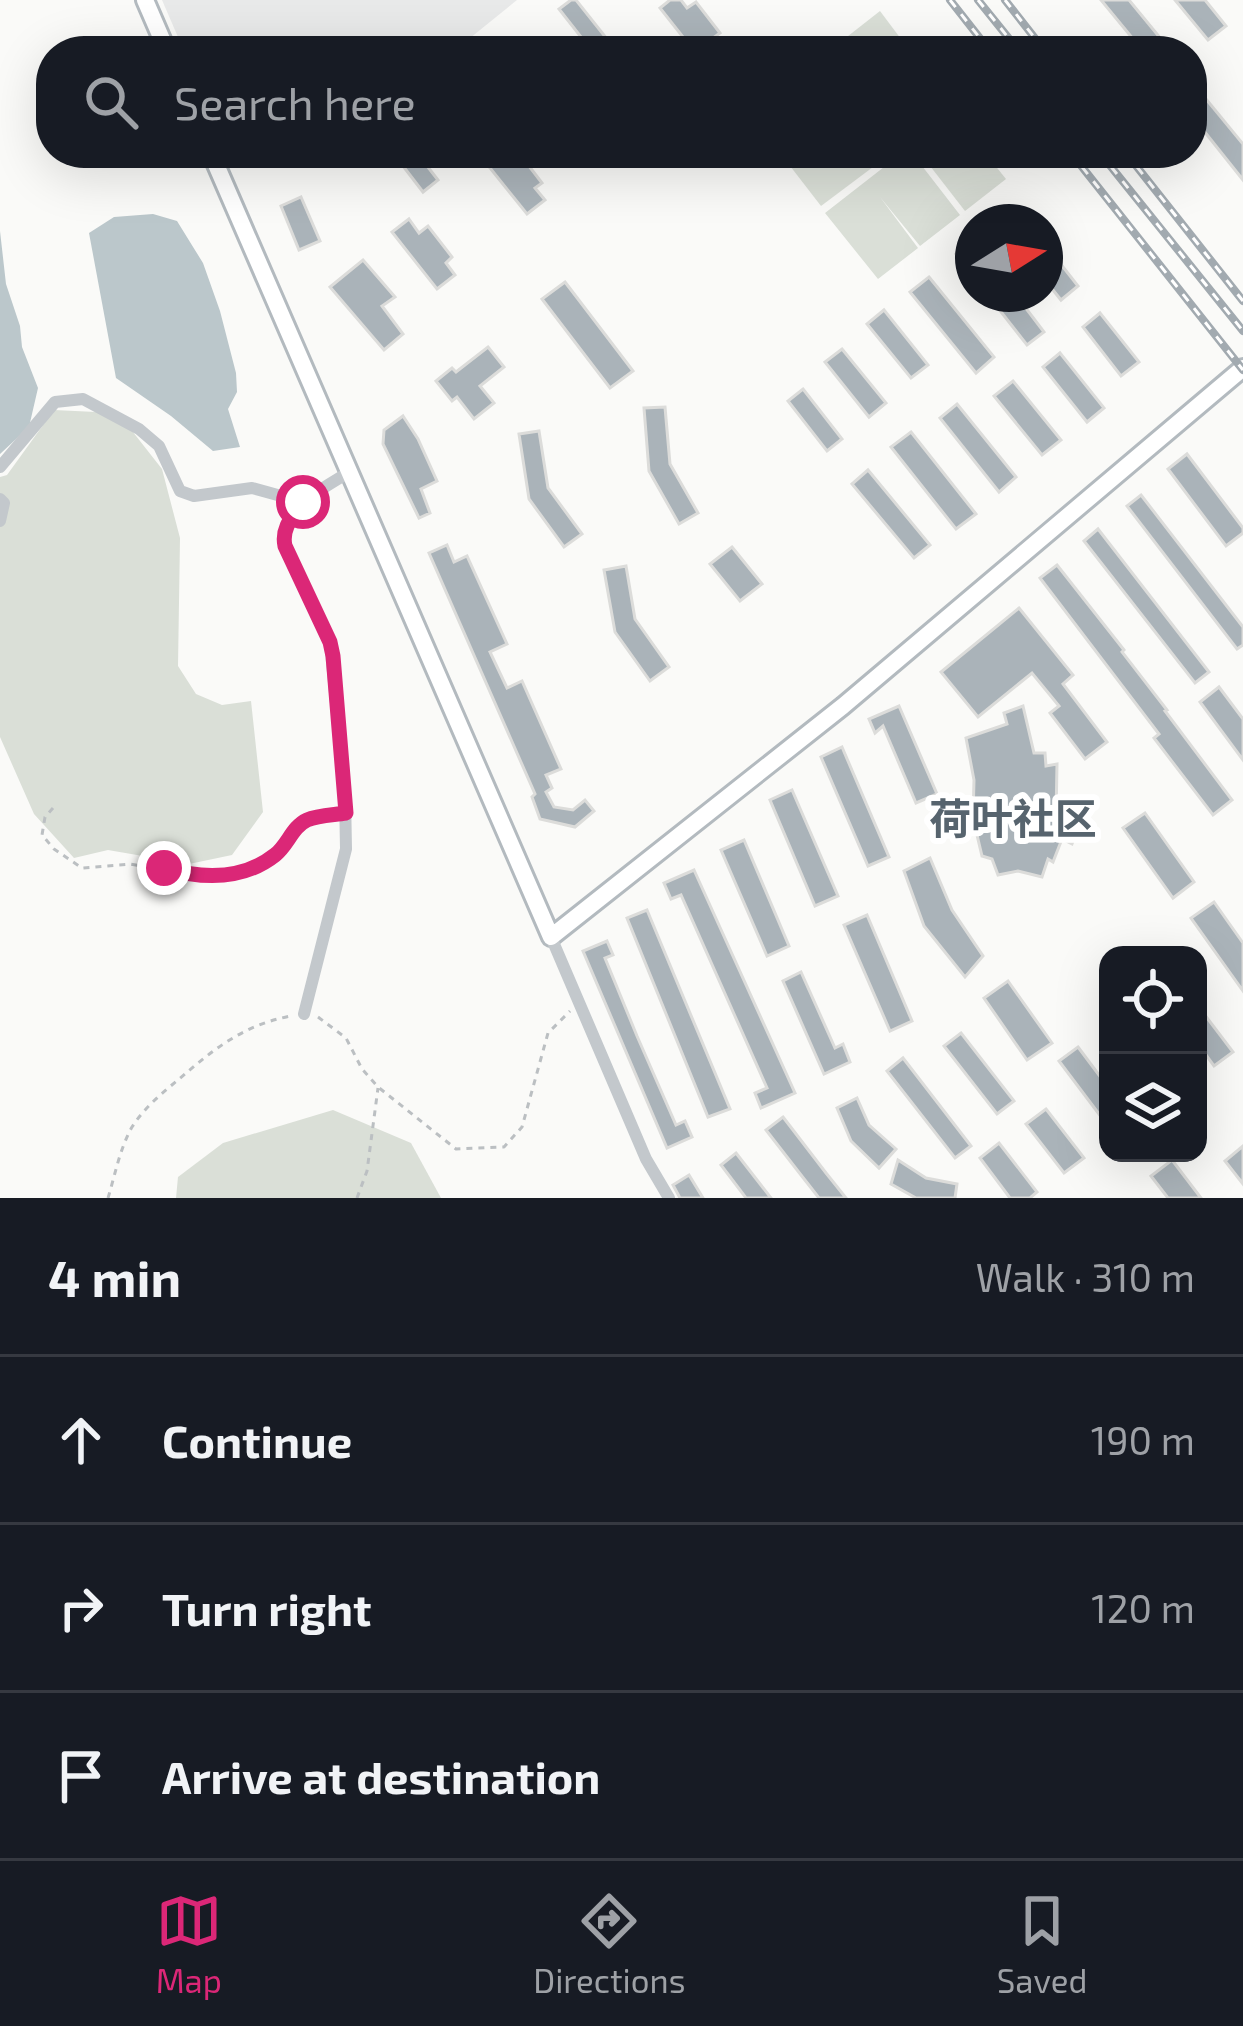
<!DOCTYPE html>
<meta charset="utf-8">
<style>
:root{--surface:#171b24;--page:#242831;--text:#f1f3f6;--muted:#9ea1a6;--line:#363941;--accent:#db2777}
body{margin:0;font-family:"Exo 2","Noto Sans SC",sans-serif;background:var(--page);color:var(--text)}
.controls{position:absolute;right:36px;bottom:36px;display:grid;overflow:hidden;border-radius:24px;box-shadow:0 12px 48px #0002}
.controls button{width:108px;height:108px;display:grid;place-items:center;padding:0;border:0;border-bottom:3px solid var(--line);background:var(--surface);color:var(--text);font:60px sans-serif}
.compass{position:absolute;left:955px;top:204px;width:108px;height:108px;border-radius:50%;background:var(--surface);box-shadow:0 12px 48px #0002;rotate:79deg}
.stop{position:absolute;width:36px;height:36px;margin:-27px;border:9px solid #db2777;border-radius:50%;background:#fff}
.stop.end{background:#db2777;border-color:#fff;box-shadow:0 3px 12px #0008}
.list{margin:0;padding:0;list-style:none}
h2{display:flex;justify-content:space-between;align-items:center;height:156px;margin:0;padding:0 48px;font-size:51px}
h2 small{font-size:39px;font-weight:400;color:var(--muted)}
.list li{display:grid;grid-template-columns:78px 1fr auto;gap:36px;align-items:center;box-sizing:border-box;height:168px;padding:0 48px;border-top:3px solid var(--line)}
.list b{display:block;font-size:45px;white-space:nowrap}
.list em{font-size:39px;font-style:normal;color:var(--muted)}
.icon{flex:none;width:66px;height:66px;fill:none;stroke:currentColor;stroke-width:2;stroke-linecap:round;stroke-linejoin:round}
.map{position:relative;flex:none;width:1243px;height:1198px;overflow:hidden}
.search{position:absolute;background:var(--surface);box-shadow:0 12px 48px #0002;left:36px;right:36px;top:36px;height:132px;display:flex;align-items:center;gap:30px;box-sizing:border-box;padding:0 42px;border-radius:48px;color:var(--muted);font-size:45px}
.sheet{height:660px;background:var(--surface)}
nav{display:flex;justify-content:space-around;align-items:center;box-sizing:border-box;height:168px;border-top:3px solid var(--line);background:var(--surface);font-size:33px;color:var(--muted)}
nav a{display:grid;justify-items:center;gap:6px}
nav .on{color:var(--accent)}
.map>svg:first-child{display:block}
.built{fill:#e8e9e9}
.green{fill:#dadfd7}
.water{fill:#bbc7cb}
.building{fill:#aab3b9;stroke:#dcdcda;stroke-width:3}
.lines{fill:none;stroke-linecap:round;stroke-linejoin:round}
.secondary-casing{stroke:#b3babf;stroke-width:22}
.path{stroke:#bbbfc2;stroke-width:3;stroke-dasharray:6 6;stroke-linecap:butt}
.minor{stroke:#c3c8cc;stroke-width:12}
.secondary{stroke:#fff;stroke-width:16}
.rail-casing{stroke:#a2aab0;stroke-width:8}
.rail{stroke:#fff;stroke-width:3;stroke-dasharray:9;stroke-linecap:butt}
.route{stroke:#db2777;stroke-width:15}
.labels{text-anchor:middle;stroke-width:12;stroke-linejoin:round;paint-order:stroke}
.quarter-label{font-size:42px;font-weight:bold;fill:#57646e;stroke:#fff}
</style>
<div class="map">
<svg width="1243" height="1198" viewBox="0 0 1243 1198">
<rect width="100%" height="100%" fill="#fafaf8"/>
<path class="built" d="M 162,0 L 517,0 L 454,51 L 184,51 Z"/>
<g class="green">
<path d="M 880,11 L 910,51 L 829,51 Z"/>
<path d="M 798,153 L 881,153 L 885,158 L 821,206 L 787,162 Z"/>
<path d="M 902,153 L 912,153 L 960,215 L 920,246 L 880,197 L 918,248 L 878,279 L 825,213 Z"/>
<path d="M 920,153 L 985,153 L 1006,179 L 965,211 Z"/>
<path d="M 54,410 L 96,412 L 129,427 L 162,469 L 180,538 L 178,666 L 196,694 L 222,705 L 251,701 L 263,812 L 232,855 L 189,864 L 108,850 L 74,858 L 34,814 L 0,737 L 0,477 L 7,475 Z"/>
<path d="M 333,1110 L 411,1143 L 441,1198 L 176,1198 L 178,1177 L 223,1143 Z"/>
</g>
<g class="water">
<path d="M 153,214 L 177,221 L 203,263 L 220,311 L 236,373 L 237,392 L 228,409 L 240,447 L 213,451 L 171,416 L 116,378 L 89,233 L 114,217 Z"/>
<path d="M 0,231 L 6,284 L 20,326 L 22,347 L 38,388 L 29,427 L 0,454 Z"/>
</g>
<g class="building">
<path d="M 571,0 L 576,0 L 607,39 L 592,51 L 559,9 Z"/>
<path d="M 670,0 L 681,0 L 687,8 L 696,2 L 720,33 L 713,38 L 723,51 L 694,51 L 660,8 Z"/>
<path d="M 1101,0 L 1129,0 L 1166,45 L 1159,51 L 1143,51 Z"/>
<path d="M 1175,0 L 1205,0 L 1226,26 L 1208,40 Z"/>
<path d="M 1192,82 L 1243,144 L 1243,180 L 1192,116 Z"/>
<path d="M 393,153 L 417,153 L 438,180 L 423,192 Z"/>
<path d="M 488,153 L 505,153 L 509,158 L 519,153 L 542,183 L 535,188 L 545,200 L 527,214 L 482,158 Z"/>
<path d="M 301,197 L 320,241 L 299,250 L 281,206 Z"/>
<path d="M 409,219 L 419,233 L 428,226 L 452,257 L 446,263 L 455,275 L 437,289 L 392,232 Z"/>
<path d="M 973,241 L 973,276 L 956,254 Z"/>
<path d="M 1045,244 L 1078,286 L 1061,300 L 1045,280 Z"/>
<path d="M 363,260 L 395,297 L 382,306 L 403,334 L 384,350 L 330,287 Z"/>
<path d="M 929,277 L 994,357 L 976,373 L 910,292 Z"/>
<path d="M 565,282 L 633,371 L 610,388 L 542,299 Z"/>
<path d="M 987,294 L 1015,294 L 1044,332 L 1027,345 Z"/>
<path d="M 884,310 L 928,365 L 911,378 L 867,324 Z"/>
<path d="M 1100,313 L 1139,362 L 1121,376 L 1083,327 Z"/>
<path d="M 488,347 L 504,367 L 480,386 L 494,403 L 474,419 L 457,397 L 452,401 L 436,381 L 452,368 L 456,372 Z"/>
<path d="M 842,349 L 886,403 L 869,417 L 825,362 Z"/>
<path d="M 1060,353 L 1104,408 L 1087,422 L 1043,367 Z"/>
<path d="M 1013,381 L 1061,440 L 1042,455 L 994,396 Z"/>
<path d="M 803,389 L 842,439 L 827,451 L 788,401 Z"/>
<path d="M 957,404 L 1016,477 L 999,492 L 940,418 Z"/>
<path d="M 665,407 L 670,464 L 698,513 L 679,524 L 649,471 L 644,408 Z"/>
<path d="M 403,416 L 418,439 L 437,481 L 421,489 L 430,513 L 419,518 L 383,444 L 384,430 Z"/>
<path d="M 539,431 L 548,488 L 582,534 L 564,547 L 529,499 L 519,434 Z"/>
<path d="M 911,432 L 976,514 L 956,529 L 891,447 Z"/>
<path d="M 1187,454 L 1243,528 L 1243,533 L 1226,546 L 1168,469 Z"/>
<path d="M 868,470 L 930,545 L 914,558 L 852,484 Z"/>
<path d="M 1141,495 L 1243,627 L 1243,645 L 1237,649 L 1127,506 Z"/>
<path d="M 1098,529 L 1209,672 L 1195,683 L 1084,541 Z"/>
<path d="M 447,545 L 454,562 L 467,556 L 507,644 L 490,652 L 507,688 L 522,681 L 561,769 L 546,775 L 552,788 L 546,792 L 554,807 L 573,810 L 585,800 L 594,811 L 575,827 L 540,819 L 532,797 L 535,794 L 429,553 Z"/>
<path d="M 732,547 L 762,584 L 740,601 L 710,564 Z"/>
<path d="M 1057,565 L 1124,650 L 1122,652 L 1167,710 L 1165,711 L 1232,800 L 1213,815 L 1154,738 L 1159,734 L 1040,578 Z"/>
<path d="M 626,566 L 635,619 L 669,667 L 650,681 L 615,632 L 604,570 Z"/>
<path d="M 1019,608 L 1073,675 L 1063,684 L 1107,742 L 1085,759 L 1050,713 L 1059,706 L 1032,673 L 978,717 L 941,672 Z"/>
<path d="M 1219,687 L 1243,719 L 1243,760 L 1200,702 Z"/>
<path d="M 899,706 L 937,794 L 916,803 L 883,726 L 875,733 L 869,719 Z"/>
<path d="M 1023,706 L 1034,753 L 1045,753 L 1046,766 L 1057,764 L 1056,816 L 1078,827 L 1072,844 L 1062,839 L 1053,862 L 1048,859 L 1042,877 L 1018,871 L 998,875 L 992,859 L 982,856 L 973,818 L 974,780 L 966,738 L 1007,724 L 1004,713 Z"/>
<path d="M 842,747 L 889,857 L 868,866 L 821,757 Z"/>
<path d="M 792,790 L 838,896 L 815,906 L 770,800 Z"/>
<path d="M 1145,813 L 1194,882 L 1173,898 L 1123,828 Z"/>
<path d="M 744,840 L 789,946 L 767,956 L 721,850 Z"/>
<path d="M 930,858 L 952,910 L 983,956 L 965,977 L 924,926 L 904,871 Z"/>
<path d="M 694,870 L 795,1093 L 761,1108 L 755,1093 L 767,1088 L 681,895 L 671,899 L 664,883 Z"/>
<path d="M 1214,902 L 1243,943 L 1243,991 L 1191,918 Z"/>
<path d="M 647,910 L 730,1109 L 708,1117 L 627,918 Z"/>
<path d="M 867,915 L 912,1021 L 890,1031 L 844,925 Z"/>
<path d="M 607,941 L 613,955 L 605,958 L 637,1036 L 676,1125 L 685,1121 L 692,1137 L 667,1148 L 583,951 Z"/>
<path d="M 801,972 L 835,1048 L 843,1044 L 850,1062 L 824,1074 L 783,981 Z"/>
<path d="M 1008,981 L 1052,1043 L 1027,1060 L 984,998 Z"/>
<path d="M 1198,1006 L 1233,1052 L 1214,1066 L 1198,1044 Z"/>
<path d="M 961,1033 L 1014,1101 L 997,1114 L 944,1046 Z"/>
<path d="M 1078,1047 L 1108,1087 L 1108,1126 L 1059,1061 Z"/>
<path d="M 903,1058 L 971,1146 L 955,1158 L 887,1071 Z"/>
<path d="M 857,1098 L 869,1125 L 896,1149 L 879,1168 L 851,1141 L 837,1108 Z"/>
<path d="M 1046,1109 L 1084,1158 L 1064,1173 L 1026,1124 Z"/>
<path d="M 783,1117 L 826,1173 L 846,1198 L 819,1198 L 801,1175 L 766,1130 Z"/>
<path d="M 999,1143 L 1037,1192 L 1030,1198 L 1010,1198 L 980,1158 Z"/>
<path d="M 1243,1146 L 1243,1184 L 1225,1161 Z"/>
<path d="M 736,1153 L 771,1198 L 746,1198 L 721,1165 Z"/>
<path d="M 898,1160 L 926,1178 L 957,1184 L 955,1198 L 916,1198 L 891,1184 Z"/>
<path d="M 1172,1160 L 1201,1198 L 1168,1198 L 1151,1176 Z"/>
<path d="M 689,1175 L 703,1198 L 680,1198 L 673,1185 Z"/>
</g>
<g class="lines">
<defs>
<g id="secondary">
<path d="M 145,0 L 167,51"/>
<path d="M 211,153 L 551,937 L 843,706 L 1243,368"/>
</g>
</defs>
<use href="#secondary" class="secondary-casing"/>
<g class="path">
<path d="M 53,808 L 45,817 L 42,835 L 54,849 L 82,868 L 130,864 L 215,878 L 249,870 L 278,854 L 297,827 L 309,819 L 332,815"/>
<path d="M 318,1017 L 346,1038 L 362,1069 L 378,1087 L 456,1149 L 504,1147 L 522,1127 L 548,1033 L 570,1011"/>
<path d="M 108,1198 C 115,1175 120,1148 132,1127 C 144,1108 162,1093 178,1080 C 214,1049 243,1025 291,1016"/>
<path d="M 357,1198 L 367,1171 L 378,1088"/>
</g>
<g class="minor">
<path d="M 0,467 L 55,402 L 83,399 L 139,429 L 159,446 L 180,491 L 194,496 L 252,488 L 303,502"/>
<path d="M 0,499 L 4,503 L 0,521"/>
<path d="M 551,937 L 646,1159 L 669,1198"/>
<path d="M 304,1014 L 346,849 L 345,795 L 330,642 L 285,546 C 278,509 323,489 349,472"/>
</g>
<use href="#secondary" class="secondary"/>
<defs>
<g id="rail">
<path d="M 950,0 L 990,51"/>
<path d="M 978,0 L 1019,51"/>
<path d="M 1005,0 L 1045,51"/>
<path d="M 1071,153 L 1243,370"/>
<path d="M 1100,153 L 1243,331"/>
<path d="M 1126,153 L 1243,301"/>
</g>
</defs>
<use href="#rail" class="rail-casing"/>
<use href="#rail" class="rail"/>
</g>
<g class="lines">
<path class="route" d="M 164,868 C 202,879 242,881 275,855 C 288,845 292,827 307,820 C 318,815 334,815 346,813 L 333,656 L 330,642 L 285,546 C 281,528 293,516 303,502"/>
</g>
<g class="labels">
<g class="quarter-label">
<text x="1013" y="834">荷叶社区</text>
</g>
</g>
</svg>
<div class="controls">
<button><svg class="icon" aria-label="locate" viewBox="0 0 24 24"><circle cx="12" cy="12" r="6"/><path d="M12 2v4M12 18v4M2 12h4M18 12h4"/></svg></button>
<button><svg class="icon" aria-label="layers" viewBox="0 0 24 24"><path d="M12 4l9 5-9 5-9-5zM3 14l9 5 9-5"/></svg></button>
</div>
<svg class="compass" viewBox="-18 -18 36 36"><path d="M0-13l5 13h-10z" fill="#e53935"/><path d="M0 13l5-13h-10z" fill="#9ea1a6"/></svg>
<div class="stop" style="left:303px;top:502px"></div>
<div class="stop end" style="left:164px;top:868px"></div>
<div class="search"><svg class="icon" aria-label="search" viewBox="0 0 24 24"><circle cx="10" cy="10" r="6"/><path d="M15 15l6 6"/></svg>Search here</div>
</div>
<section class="sheet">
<h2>4 min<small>Walk · 310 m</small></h2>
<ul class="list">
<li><svg class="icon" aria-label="ahead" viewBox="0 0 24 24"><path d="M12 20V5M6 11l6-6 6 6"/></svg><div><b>Continue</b></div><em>190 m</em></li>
<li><svg class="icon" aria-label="right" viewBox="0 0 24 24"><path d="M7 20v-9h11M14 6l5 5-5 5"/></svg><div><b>Turn right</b></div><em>120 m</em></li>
<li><svg class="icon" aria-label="arrive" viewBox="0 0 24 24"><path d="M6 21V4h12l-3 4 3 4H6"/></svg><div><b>Arrive at destination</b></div></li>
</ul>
</section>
<nav>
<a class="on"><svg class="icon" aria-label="map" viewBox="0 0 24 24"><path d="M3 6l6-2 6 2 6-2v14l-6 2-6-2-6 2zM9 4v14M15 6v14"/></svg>Map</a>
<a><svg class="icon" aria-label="directions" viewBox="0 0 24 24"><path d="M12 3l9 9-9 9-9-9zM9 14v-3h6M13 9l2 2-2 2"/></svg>Directions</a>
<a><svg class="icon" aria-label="saved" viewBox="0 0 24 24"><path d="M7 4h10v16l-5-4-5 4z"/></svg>Saved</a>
</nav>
